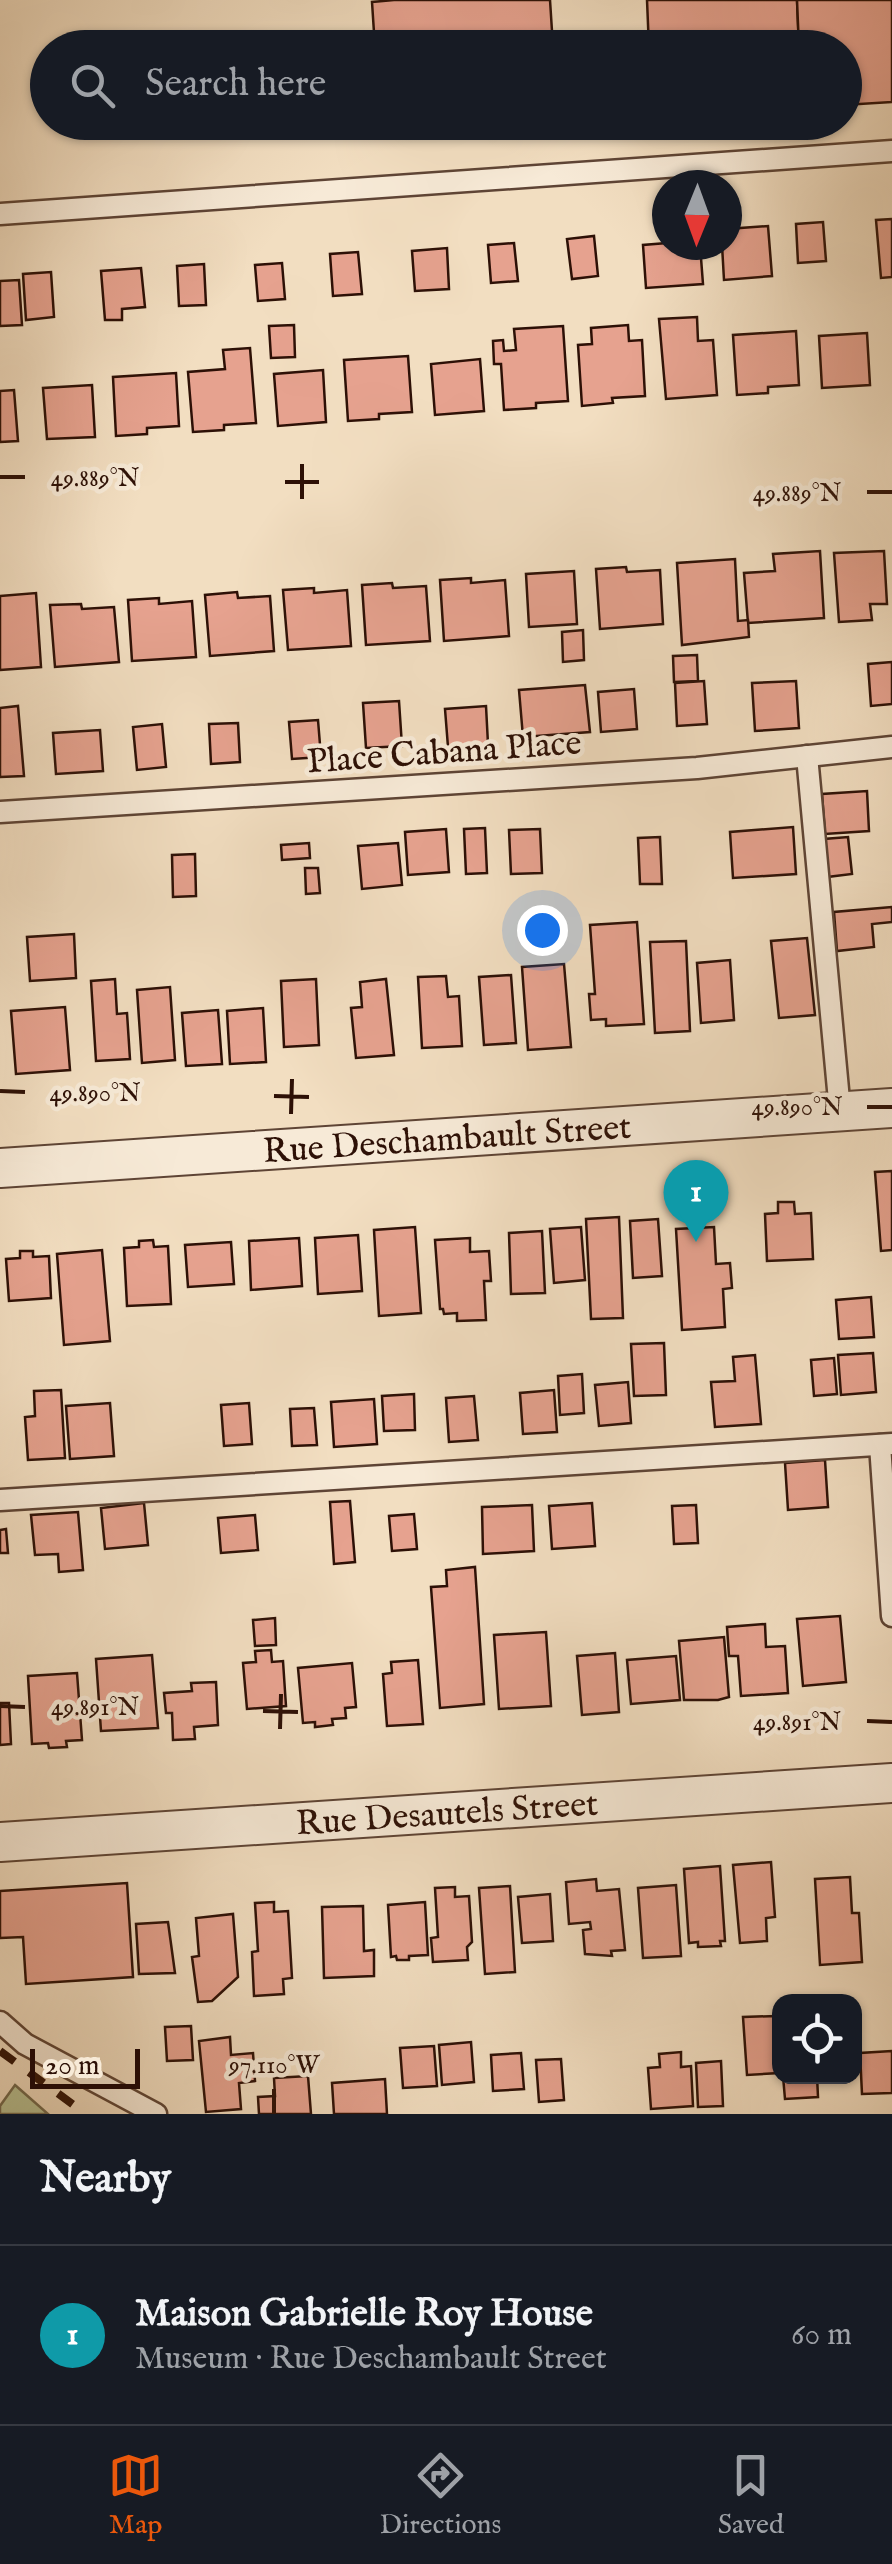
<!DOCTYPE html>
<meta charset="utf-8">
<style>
:root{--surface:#171b24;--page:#20242c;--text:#f1f3f6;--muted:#9ea1a6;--line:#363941;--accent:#ea580c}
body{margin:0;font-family:"IM FELL English",serif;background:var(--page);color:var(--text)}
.controls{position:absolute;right:30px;bottom:30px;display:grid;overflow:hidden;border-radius:20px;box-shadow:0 2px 8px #0004}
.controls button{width:90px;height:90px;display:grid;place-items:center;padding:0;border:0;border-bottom:2px solid var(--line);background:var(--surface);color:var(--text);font:50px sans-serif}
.compass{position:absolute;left:652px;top:170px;width:90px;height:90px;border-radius:50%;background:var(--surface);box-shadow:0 2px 8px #0004;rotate:181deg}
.scale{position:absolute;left:30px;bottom:25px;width:110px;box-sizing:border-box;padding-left:10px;border:5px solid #2d1006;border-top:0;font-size:28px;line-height:35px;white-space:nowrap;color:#2d1006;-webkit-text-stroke:8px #f7ead7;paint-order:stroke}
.you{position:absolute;left:542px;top:930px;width:35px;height:35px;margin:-25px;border:8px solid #fff;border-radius:50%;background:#1a73e8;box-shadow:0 0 0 15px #1a73e833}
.badge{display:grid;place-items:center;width:65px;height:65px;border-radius:50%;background:var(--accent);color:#fff;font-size:32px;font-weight:700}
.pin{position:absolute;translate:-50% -82px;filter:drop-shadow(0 2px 5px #0008)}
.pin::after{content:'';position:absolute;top:52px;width:35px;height:30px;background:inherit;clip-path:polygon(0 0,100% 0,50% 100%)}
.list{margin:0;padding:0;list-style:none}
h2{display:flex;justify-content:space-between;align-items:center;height:130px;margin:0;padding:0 40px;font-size:42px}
h2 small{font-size:32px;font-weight:400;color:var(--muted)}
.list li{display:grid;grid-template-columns:65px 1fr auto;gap:30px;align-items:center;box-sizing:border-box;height:180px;padding:0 40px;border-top:2px solid var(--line)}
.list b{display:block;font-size:38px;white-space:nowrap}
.list p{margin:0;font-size:32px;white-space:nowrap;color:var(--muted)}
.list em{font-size:32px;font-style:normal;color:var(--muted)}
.icon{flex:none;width:55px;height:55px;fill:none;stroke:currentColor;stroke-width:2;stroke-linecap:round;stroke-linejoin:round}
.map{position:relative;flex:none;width:892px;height:2114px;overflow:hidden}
.search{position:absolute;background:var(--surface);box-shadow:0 2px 8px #0004;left:30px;right:30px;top:30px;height:110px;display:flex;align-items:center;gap:25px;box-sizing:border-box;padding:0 35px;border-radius:55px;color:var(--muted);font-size:38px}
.sheet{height:310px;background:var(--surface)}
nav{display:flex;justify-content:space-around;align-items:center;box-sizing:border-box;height:140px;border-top:2px solid var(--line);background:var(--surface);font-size:28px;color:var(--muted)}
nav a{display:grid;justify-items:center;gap:5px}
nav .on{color:var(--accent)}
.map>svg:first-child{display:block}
.green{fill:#b8c294;stroke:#72694d;stroke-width:2.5}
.building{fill:#e6a28f;stroke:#2d1006;stroke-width:2.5}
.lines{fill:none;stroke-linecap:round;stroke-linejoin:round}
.service-casing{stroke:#5e4435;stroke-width:25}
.minor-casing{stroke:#5e4435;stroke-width:42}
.service{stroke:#f7ead7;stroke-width:20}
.minor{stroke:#f7ead7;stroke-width:38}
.rail{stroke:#2d1006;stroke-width:8;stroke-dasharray:18 18;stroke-linecap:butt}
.ticks{fill:none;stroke:#2d1006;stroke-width:4}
.labels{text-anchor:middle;stroke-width:9;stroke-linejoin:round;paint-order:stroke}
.street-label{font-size:35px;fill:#2d1006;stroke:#f7ead7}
.ticks-label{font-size:25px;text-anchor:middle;fill:#2d1006;stroke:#f7ead7;stroke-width:9;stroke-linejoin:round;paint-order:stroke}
</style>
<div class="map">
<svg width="892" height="2114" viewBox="0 0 892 2114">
<rect width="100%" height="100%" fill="#f2dec1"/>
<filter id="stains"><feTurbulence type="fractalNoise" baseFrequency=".002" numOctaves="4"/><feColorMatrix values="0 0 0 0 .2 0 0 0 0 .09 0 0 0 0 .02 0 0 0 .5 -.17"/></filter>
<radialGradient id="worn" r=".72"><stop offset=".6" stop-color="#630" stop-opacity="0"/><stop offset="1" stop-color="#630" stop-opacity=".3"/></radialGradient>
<path class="green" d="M 15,2085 L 48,2114 L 0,2114 L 0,2106 Z"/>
<g class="building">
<path d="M 394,0 L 550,0 L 552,31 L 484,36 L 485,48 L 375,48 L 372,2 Z"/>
<path d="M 647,0 L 797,0 L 799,48 L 649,48 Z"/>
<path d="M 797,0 L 892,0 L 892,102 L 844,105 L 844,48 L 799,48 Z"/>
<path d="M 892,219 L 892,277 L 881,278 L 876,220 Z"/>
<path d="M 823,222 L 826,261 L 798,263 L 796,224 Z"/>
<path d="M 768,226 L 772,276 L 724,280 L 722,245 L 727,245 L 727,229 Z"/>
<path d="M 594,236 L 598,276 L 572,279 L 567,239 Z"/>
<path d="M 514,243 L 518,281 L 491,283 L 488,245 Z"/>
<path d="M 667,243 L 700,245 L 703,284 L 646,288 L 643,245 Z"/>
<path d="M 447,248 L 449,289 L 415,291 L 412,251 Z"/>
<path d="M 358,252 L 362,294 L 333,296 L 330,254 Z"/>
<path d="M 282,263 L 285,299 L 258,301 L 255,265 Z"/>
<path d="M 204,264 L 206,305 L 179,306 L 177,266 Z"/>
<path d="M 141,268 L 145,307 L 122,309 L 122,320 L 105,320 L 101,271 Z"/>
<path d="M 51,272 L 54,317 L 26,320 L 23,274 Z"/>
<path d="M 19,280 L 22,325 L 0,326 L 0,281 Z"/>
<path d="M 697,317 L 698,341 L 713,340 L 717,395 L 666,399 L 659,319 Z"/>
<path d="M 294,325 L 295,357 L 271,358 L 269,326 Z"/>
<path d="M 628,325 L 629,341 L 642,340 L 645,396 L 612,398 L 613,403 L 582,406 L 578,345 L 592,344 L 591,328 Z"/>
<path d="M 563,326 L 568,401 L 536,403 L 536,408 L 504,410 L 501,364 L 494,364 L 493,341 L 503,340 L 504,351 L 516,350 L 514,329 Z"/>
<path d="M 796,331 L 799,385 L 768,387 L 768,393 L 737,395 L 733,335 Z"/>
<path d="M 867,333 L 870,385 L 822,388 L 819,336 Z"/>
<path d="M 250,348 L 256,423 L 224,425 L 224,430 L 193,432 L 188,372 L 225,369 L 223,350 Z"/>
<path d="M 408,356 L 412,412 L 379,414 L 379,419 L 348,421 L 344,360 Z"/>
<path d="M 480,359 L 484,411 L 435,415 L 431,364 Z"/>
<path d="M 323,370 L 326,422 L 278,426 L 274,374 Z"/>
<path d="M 176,373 L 179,426 L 147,428 L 147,434 L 116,436 L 113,377 Z"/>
<path d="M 92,385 L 95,437 L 47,439 L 43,388 Z"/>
<path d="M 14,390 L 18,441 L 0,442 L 0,391 Z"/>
<path d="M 820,551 L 824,618 L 748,623 L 744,573 L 775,571 L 773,554 Z"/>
<path d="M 884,551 L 887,604 L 870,604 L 872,620 L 839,622 L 834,553 Z"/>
<path d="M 735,559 L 738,621 L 748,620 L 749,637 L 682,645 L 677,563 Z"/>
<path d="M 626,567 L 627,572 L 660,570 L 663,624 L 600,629 L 596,569 Z"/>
<path d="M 574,571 L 577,624 L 529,627 L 526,574 Z"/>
<path d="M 471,578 L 471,583 L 505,580 L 509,636 L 444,641 L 440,580 Z"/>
<path d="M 392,583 L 393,588 L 426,586 L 430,641 L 366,645 L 362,585 Z"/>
<path d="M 314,588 L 314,593 L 347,590 L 351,646 L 288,650 L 283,590 Z"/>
<path d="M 237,592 L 238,598 L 270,596 L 274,651 L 210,656 L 205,595 Z"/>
<path d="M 36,593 L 41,667 L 0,670 L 0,596 Z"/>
<path d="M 159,598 L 159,604 L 192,601 L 196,657 L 132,661 L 128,600 Z"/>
<path d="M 81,604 L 82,609 L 114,607 L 119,662 L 55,667 L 50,605 Z"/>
<path d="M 583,630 L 584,660 L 563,662 L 562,632 Z"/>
<path d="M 697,655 L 698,681 L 674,682 L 673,656 Z"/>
<path d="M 892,662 L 892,704 L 871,706 L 868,664 Z"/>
<path d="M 704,681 L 707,724 L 677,726 L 675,683 Z"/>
<path d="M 796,681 L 799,728 L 755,731 L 752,683 Z"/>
<path d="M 585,685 L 590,732 L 523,737 L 519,690 Z"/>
<path d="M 634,689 L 637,729 L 601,732 L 598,692 Z"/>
<path d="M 399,701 L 402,746 L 366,748 L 363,703 Z"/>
<path d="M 18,706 L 24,776 L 0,777 L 0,708 Z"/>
<path d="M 486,706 L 488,744 L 448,747 L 445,709 Z"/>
<path d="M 318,720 L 321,757 L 292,759 L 289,722 Z"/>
<path d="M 238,723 L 240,762 L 211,764 L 209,724 Z"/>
<path d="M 162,724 L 166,767 L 137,770 L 133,727 Z"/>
<path d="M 100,730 L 103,771 L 56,774 L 53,733 Z"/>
<path d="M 867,791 L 869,831 L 825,834 L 822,794 Z"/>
<path d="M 793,827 L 796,874 L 733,878 L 730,832 Z"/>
<path d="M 485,828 L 487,873 L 466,874 L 464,829 Z"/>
<path d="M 446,829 L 449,872 L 408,875 L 405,832 Z"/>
<path d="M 540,829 L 542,873 L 511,874 L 509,830 Z"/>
<path d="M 660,837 L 662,884 L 640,884 L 638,838 Z"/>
<path d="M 848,837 L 852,874 L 827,877 L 824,839 Z"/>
<path d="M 309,843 L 310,858 L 282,860 L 281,845 Z"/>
<path d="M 398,843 L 402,885 L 362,889 L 358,846 Z"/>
<path d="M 195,854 L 196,896 L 173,897 L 172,855 Z"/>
<path d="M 305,868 L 318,868 L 320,893 L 306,894 Z"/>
<path d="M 892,907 L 892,922 L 872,924 L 874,947 L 837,951 L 834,912 Z"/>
<path d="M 637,922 L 644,1024 L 606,1026 L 606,1019 L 591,1020 L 589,994 L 595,994 L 590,925 Z"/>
<path d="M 74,934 L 76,978 L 30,981 L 27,937 Z"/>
<path d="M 807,938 L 815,1015 L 779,1018 L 771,941 Z"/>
<path d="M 686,941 L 690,1031 L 655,1033 L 650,942 Z"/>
<path d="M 730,960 L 734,1020 L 701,1023 L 697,963 Z"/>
<path d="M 564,964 L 571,1047 L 528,1050 L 522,967 Z"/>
<path d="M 511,975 L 516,1043 L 484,1045 L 479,977 Z"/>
<path d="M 446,976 L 448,997 L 459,996 L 462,1046 L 422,1048 L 418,977 Z"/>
<path d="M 115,979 L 117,1014 L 127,1013 L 130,1059 L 96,1061 L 91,981 Z"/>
<path d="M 316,979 L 319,1045 L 284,1047 L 281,981 Z"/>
<path d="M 386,979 L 394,1055 L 356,1058 L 351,1008 L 362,1007 L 360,982 Z"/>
<path d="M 170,987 L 175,1060 L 142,1063 L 137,990 Z"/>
<path d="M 65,1007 L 70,1070 L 16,1074 L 11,1011 Z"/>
<path d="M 263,1008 L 266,1062 L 230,1064 L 227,1011 Z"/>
<path d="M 218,1010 L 222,1064 L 186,1066 L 182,1013 Z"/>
<path d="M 892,1171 L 892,1250 L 881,1251 L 875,1172 Z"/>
<path d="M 778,1202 L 794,1202 L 795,1214 L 811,1213 L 813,1259 L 767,1261 L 765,1214 L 778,1213 Z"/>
<path d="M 619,1217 L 623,1318 L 591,1319 L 586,1219 Z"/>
<path d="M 658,1219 L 662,1276 L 633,1278 L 630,1221 Z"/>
<path d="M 415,1227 L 421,1313 L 379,1316 L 374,1230 Z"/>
<path d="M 581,1227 L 585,1280 L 554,1283 L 550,1229 Z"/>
<path d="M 714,1227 L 716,1264 L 730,1263 L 732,1288 L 723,1289 L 725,1327 L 682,1330 L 676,1229 Z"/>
<path d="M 542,1231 L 545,1293 L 511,1294 L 509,1233 Z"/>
<path d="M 358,1235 L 362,1291 L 318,1294 L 315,1238 Z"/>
<path d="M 299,1238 L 302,1286 L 251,1290 L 249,1241 Z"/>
<path d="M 470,1238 L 470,1252 L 489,1251 L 491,1281 L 484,1281 L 486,1320 L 457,1321 L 457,1313 L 444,1314 L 443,1309 L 440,1309 L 435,1240 Z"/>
<path d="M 153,1240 L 154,1247 L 168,1246 L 171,1304 L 127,1306 L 124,1248 L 139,1247 L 139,1241 Z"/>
<path d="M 231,1242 L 234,1284 L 188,1287 L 185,1245 Z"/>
<path d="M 102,1250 L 110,1341 L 64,1345 L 57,1254 Z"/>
<path d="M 20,1251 L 33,1251 L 33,1257 L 49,1256 L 51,1298 L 9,1301 L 6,1259 L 20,1258 Z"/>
<path d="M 871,1297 L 874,1337 L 839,1339 L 836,1300 Z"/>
<path d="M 664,1343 L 666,1395 L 634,1396 L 631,1344 Z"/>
<path d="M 873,1353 L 876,1392 L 841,1395 L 838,1355 Z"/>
<path d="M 755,1355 L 761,1424 L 715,1427 L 711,1382 L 735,1381 L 733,1357 Z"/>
<path d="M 834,1358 L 837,1394 L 814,1396 L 811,1360 Z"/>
<path d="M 582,1374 L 584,1413 L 560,1415 L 558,1376 Z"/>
<path d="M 628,1382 L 631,1423 L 599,1426 L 595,1385 Z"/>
<path d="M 61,1390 L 65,1458 L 28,1460 L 25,1417 L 35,1416 L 34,1391 Z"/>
<path d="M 554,1390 L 557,1432 L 523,1434 L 520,1393 Z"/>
<path d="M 414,1394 L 415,1430 L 384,1431 L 382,1396 Z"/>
<path d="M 474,1396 L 478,1440 L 449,1442 L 446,1398 Z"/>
<path d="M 374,1399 L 377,1444 L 334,1447 L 331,1402 Z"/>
<path d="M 110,1403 L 114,1456 L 70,1459 L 66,1406 Z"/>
<path d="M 249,1403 L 252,1444 L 224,1446 L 221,1405 Z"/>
<path d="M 314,1408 L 317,1445 L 292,1446 L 290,1409 Z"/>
<path d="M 825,1460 L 828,1507 L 788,1510 L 785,1463 Z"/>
<path d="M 350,1501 L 355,1562 L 334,1564 L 330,1502 Z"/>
<path d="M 144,1503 L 148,1545 L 105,1549 L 101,1508 Z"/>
<path d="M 592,1503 L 595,1546 L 552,1549 L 549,1506 Z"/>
<path d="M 532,1505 L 534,1551 L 483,1554 L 482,1507 Z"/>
<path d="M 696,1505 L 698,1543 L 674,1544 L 672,1506 Z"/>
<path d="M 78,1512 L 83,1570 L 59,1572 L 58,1554 L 35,1555 L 31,1515 Z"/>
<path d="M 414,1514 L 417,1549 L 392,1551 L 389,1516 Z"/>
<path d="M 255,1515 L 258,1550 L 221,1553 L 218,1518 Z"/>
<path d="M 6,1529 L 8,1553 L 0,1553 L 0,1530 Z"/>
<path d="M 475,1567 L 484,1704 L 440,1708 L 431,1587 L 447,1586 L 446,1570 Z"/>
<path d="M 840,1616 L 846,1682 L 803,1686 L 797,1619 Z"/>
<path d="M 275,1618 L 276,1645 L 255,1646 L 253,1620 Z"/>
<path d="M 765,1624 L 766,1647 L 785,1646 L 788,1693 L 741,1696 L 738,1656 L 729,1656 L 727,1627 Z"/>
<path d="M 546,1632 L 551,1706 L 499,1709 L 494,1635 Z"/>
<path d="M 724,1637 L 729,1697 L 718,1700 L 684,1700 L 679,1641 Z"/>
<path d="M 271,1650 L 272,1662 L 283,1661 L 286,1706 L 247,1709 L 243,1663 L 256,1662 L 255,1651 Z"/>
<path d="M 615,1653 L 619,1712 L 582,1715 L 577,1656 Z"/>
<path d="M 152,1655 L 158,1728 L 101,1731 L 96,1659 Z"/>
<path d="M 676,1656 L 680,1700 L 631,1704 L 627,1660 Z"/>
<path d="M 418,1660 L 423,1724 L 387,1726 L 383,1674 L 392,1673 L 391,1662 Z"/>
<path d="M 352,1663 L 356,1707 L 345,1708 L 346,1718 L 332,1719 L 333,1725 L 315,1727 L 315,1722 L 303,1723 L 298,1668 Z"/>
<path d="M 77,1673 L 82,1740 L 66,1741 L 67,1747 L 49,1748 L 48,1743 L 32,1744 L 28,1676 Z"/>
<path d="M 216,1682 L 218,1725 L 194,1727 L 195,1739 L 173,1740 L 172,1713 L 166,1713 L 164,1693 L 192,1691 L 191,1683 Z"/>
<path d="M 0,1703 L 9,1703 L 11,1744 L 0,1745 Z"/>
<path d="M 771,1862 L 775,1917 L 766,1918 L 767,1941 L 740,1943 L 733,1865 Z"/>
<path d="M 720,1866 L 725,1941 L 720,1941 L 721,1946 L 698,1947 L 698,1942 L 689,1943 L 684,1869 Z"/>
<path d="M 850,1877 L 852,1913 L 859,1913 L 862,1962 L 820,1965 L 815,1879 Z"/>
<path d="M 596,1879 L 597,1891 L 619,1889 L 625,1950 L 611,1951 L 612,1956 L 585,1954 L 583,1930 L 591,1929 L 590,1922 L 569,1924 L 566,1882 Z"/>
<path d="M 127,1883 L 133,1977 L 26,1984 L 23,1937 L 0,1938 L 0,1891 Z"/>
<path d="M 676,1885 L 681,1956 L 643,1958 L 638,1888 Z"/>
<path d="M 510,1886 L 515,1972 L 485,1974 L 479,1888 Z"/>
<path d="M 455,1887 L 455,1897 L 469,1896 L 472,1942 L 467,1947 L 468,1960 L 433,1962 L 431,1938 L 438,1937 L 435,1888 Z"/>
<path d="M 550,1894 L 553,1941 L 522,1943 L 518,1897 Z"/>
<path d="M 274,1902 L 274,1912 L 288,1911 L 292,1978 L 283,1979 L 284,1994 L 254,1996 L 252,1952 L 258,1951 L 255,1903 Z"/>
<path d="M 425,1902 L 428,1955 L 409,1956 L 409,1960 L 397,1960 L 396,1956 L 391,1957 L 388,1905 Z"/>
<path d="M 363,1906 L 364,1951 L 374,1950 L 374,1976 L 324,1978 L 322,1907 Z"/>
<path d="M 233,1914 L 238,1977 L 212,2001 L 198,2002 L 192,1957 L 199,1956 L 196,1918 Z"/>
<path d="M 168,1922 L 175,1973 L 139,1974 L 136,1924 Z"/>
<path d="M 776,2016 L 779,2073 L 747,2075 L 743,2017 Z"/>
<path d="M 191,2026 L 193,2060 L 167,2061 L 165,2027 Z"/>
<path d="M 230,2037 L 231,2055 L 253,2053 L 255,2081 L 239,2083 L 241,2109 L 206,2112 L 199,2041 Z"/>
<path d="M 471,2042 L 474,2082 L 442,2085 L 439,2045 Z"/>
<path d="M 434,2046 L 437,2086 L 403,2088 L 400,2048 Z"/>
<path d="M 892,2051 L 892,2093 L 862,2094 L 860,2053 Z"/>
<path d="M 681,2052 L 681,2067 L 691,2066 L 693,2106 L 651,2109 L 648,2068 L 660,2067 L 659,2054 Z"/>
<path d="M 521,2053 L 524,2089 L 493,2091 L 491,2055 Z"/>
<path d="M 561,2059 L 564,2100 L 539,2102 L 536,2060 Z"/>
<path d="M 721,2061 L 723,2106 L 698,2107 L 696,2063 Z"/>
<path d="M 308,2076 L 311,2114 L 259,2114 L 258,2097 L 275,2096 L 274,2078 Z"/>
<path d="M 783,2076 L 817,2076 L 818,2097 L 785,2099 Z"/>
<path d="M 385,2079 L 387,2114 L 334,2114 L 332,2083 Z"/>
</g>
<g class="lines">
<defs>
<g id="service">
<path d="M 0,214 L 892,151"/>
<path d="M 807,756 L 840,1111"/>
<path d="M 0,812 L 697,768 L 892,747"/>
<path d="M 880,1445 L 892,1616"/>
<path d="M 0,1500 L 892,1444"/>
<path d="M 0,2022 L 25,2044 L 156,2114"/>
</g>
<g id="minor">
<path id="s1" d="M 0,1168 L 892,1108"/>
<path id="s2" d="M 0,1842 L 892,1783"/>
</g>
</defs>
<use href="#service" class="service-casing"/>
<use href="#minor" class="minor-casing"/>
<use href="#service" class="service"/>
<use href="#minor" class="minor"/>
<path class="rail" d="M 0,2051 L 86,2114"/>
</g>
<path class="ticks" d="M 0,477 L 25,477M 285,482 L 319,482M 867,492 L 892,492M 302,499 L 302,464M 0,1091 L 25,1092M 274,1096 L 309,1097M 867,1107 L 892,1107M 291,1114 L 292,1079M 0,1706 L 25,1707M 263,1711 L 298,1712M 867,1721 L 892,1722M 280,1729 L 281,1694M 274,2114 L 274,2089"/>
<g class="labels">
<g class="street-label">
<text transform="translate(444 751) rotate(-4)" y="12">Place Cabana Place</text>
<text dy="12" stroke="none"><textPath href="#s1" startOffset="448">Rue Deschambault Street</textPath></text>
<text dy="12" stroke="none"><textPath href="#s2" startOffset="448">Rue Desautels Street</textPath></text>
</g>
</g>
<g class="ticks-label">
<text x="95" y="486">49.889°N</text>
<text x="797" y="501">49.889°N</text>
<text x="95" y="1101">49.890°N</text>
<text x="797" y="1115">49.890°N</text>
<text x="95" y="1715">49.891°N</text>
<text x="797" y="1730">49.891°N</text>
<text x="274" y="2073">97.110°W</text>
</g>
<rect width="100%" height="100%" filter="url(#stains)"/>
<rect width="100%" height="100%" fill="url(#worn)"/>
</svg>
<div class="controls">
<button><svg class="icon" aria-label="locate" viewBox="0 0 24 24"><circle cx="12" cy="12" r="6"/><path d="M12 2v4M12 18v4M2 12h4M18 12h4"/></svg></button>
</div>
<svg class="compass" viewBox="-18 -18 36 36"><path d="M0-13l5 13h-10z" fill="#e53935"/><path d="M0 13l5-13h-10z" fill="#9ea1a6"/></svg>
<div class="scale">20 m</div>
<div class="you"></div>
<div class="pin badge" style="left:696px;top:1242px;background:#0f9aa8">1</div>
<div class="search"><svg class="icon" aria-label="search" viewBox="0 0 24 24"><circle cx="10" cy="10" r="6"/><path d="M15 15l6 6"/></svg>Search here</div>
</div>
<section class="sheet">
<h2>Nearby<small></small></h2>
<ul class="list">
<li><span class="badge" style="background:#0f9aa8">1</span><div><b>Maison Gabrielle Roy House</b><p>Museum · Rue Deschambault Street</p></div><em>60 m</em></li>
</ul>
</section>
<nav>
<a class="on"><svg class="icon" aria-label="map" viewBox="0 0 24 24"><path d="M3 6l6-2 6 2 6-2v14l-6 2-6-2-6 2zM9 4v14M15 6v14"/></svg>Map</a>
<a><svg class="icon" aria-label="directions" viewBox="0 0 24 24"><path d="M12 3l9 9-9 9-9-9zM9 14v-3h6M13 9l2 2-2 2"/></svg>Directions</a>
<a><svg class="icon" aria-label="saved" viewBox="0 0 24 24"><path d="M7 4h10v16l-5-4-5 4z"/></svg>Saved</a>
</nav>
